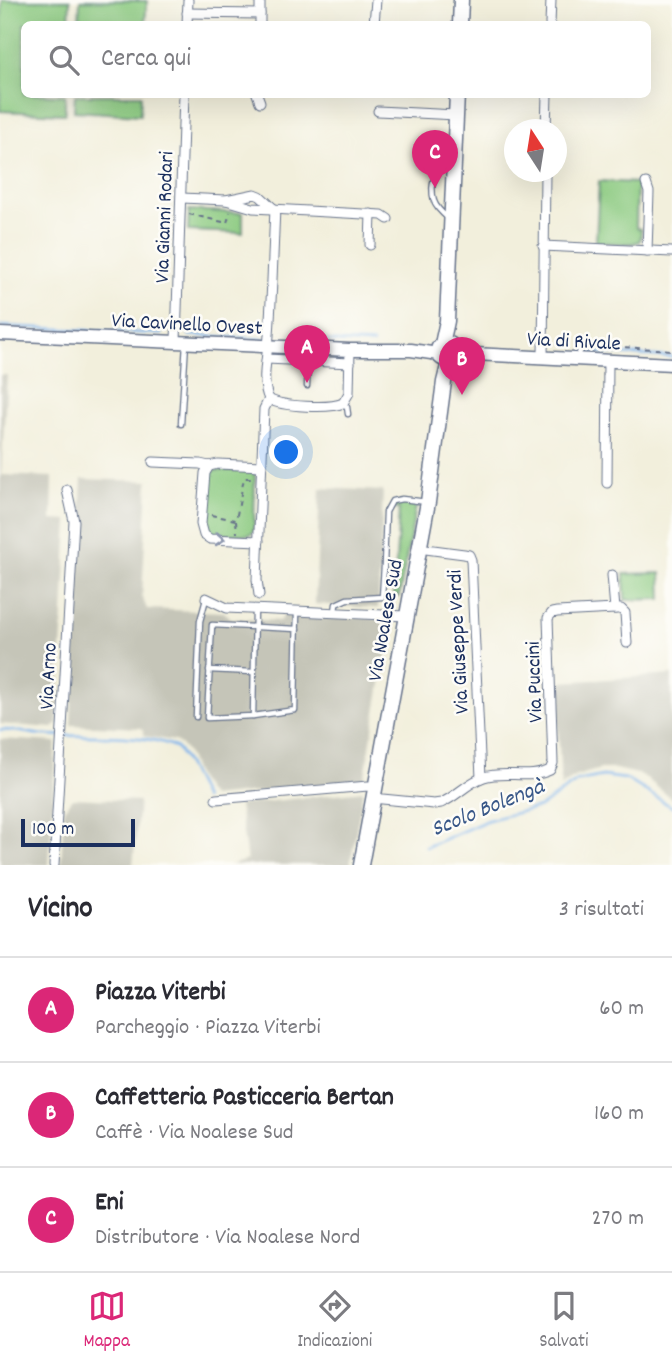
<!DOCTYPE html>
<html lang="it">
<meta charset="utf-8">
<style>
:root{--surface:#fff;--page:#f7f7f7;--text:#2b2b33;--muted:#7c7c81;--line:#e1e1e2;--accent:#db2777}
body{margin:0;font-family:Dekko,sans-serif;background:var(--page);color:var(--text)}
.compass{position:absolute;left:504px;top:119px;width:63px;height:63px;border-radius:50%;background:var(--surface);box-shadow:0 7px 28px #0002;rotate:348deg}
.scale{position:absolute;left:21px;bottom:18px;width:114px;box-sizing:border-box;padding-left:7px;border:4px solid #1b2f5e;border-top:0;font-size:19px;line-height:24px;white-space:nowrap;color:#1b2f5e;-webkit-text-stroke:5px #fdfcf7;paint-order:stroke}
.you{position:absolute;left:287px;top:453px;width:24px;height:24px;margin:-18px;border:5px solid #fff;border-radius:50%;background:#1a73e8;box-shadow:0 0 0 10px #1a73e833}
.badge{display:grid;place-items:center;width:46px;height:46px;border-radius:50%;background:var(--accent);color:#fff;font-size:23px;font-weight:700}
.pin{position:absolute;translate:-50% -58px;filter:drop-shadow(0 2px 4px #0008)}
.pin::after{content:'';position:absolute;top:37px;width:24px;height:21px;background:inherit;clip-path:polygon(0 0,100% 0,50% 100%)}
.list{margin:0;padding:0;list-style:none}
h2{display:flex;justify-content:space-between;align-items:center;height:91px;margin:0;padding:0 28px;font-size:30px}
h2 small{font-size:23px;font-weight:400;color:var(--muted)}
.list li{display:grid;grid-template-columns:46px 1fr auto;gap:21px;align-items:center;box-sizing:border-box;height:105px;padding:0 28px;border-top:2px solid var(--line)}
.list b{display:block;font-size:26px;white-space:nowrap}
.list p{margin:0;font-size:23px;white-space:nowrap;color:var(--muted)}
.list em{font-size:23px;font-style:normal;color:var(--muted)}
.icon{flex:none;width:38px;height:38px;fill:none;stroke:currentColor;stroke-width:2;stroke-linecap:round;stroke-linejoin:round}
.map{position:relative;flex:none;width:672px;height:865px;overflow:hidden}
.search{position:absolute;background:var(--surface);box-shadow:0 7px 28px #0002;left:21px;right:21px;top:21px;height:77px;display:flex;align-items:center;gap:18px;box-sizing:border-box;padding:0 24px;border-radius:10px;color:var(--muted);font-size:26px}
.sheet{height:406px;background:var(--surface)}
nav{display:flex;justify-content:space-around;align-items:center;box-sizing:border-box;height:98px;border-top:2px solid var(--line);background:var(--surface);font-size:19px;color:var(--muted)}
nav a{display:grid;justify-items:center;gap:4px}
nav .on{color:var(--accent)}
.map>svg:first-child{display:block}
.industrial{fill:#c5c5b8}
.green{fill:#8cca81;stroke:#547c70;stroke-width:2}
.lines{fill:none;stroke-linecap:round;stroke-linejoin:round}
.stream{stroke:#7cb3eb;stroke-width:2.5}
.lane-casing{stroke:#66728a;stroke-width:7}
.street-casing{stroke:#66728a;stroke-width:11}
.secondary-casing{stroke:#66728a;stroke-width:15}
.primary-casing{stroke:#66728a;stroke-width:17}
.path{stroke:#66728a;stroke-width:2;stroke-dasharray:5 5;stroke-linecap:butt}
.lane{stroke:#fff;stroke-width:4.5}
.street{stroke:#fff;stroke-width:9}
.secondary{stroke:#fff;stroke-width:12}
.primary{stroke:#fff;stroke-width:14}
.oneway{stroke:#8d97ae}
.labels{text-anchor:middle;stroke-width:5;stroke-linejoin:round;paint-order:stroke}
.street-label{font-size:21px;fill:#1b2f5e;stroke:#fdfcf7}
.water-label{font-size:23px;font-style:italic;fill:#385788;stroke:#fdfcf7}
</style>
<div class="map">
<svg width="672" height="865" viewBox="0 0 672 865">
<rect width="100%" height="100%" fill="#fdfcf7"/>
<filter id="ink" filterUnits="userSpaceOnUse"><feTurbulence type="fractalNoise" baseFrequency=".0143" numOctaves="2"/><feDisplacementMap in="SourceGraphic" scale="14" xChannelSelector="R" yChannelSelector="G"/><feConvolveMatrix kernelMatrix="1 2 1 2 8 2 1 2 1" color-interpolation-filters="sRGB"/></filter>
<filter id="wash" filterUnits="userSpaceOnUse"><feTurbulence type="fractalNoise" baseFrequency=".00686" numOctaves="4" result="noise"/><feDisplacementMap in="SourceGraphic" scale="28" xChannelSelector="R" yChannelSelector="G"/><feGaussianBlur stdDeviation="1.57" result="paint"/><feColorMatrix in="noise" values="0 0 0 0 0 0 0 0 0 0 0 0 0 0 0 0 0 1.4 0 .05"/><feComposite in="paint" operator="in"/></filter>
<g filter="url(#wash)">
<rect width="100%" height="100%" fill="#f2efdc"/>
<g class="industrial">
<path d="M 0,375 L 7,375 L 1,475 L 53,477 L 52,520 L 68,521 L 57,724 L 53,728 L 0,724 Z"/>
<path d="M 82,479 L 148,481 L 142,597 L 147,609 L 224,612 L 230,618 L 279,621 L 285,615 L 383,619 L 391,626 L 364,781 L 211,797 L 197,777 L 187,752 L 181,745 L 175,741 L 145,736 L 142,728 L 71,725 Z"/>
<path d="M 320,488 L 383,491 L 378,608 L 315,604 Z"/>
<path d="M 672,675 L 672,799 L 642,775 L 616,769 L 601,769 L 590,772 L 576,776 L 561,786 L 557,701 L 561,701 L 561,682 Z"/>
<path d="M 0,739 L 56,742 L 49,865 L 0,865 Z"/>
<path d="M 363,791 L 350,865 L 230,865 L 247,860 L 239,805 Z"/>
<path d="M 73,798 L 139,801 L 133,865 L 61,865 L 64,809 Z"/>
</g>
<g class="green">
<path d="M 2,0 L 70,0 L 69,24 L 24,24 L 24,94 L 65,95 L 65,114 L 0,111 Z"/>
<path d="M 80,0 L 147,1 L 145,24 L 79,24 Z"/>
<path d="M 75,95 L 141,95 L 140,115 L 74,111 Z"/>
<path d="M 599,181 L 637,183 L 636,228 L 641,229 C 641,229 641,239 640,240 C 637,247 604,242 596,242 Z"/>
<path d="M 189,210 L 243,213 L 243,233 L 188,231 Z"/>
<path d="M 214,470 L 254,471 L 255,473 L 254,531 L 251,534 L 247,535 L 214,534 L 208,529 L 209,477 Z"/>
<path d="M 399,503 L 411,504 L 416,507 L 399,597 L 394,596 L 399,509 L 394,508 L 395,505 Z"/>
<path d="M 661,573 L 662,599 L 625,600 L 624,574 Z"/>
</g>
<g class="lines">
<g class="stream">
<path d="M 0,326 L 162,334"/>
<path d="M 189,335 L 265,339"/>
<path d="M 319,341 L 373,344"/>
<path d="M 584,352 L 672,357"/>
<path d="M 0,730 C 16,729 32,735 48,735 C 78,737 152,732 176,748 C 183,753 199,789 204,799"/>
<path d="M 426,847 L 488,820 L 540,807 L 578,781 L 603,776 L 626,779 L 672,807"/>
</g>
</g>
</g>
<g filter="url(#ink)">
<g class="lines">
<defs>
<g id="lane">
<path d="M 449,219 C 443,214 436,208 434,201 C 429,183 436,166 451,156"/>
<path d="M 579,358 L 580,346"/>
<path d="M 307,386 L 308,362"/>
<path d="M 343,403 L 347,407 L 348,414"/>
<path d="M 181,424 L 186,343"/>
<path d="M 335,612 L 336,604 L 347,599 L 382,597 L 384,566 L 386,512 L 392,501 L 402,499 L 427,502"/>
<path d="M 297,629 L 212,625 L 207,718 L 253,716 L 295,710 L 297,612"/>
<path d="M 209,670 L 253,672"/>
<path d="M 253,716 L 255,610"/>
<path d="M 196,717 L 200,621 L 206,599"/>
</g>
<g id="street">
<path d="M 187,13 L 260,14"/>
<path d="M 187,24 L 188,0"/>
<path d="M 260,24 L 260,0"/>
<path d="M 374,24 L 376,0"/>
<path d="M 550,24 L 551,0"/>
<path d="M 257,94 L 260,102"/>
<path d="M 378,111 L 456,115"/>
<path d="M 546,130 L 547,94"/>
<path d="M 646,183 L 649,192 L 647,251"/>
<path d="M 182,198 L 226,200 L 255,194 L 260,196 L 273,208"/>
<path d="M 226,200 L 253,208 L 382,215 L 388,219"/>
<path d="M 370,245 L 371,214"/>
<path d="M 543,246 L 672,252"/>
<path d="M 176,341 L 184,94"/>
<path d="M 543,357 L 545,172"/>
<path d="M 267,359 L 350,363"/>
<path d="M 269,399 C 281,407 331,409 343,403 L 349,393 L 350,350"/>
<path d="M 153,462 L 200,464 L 209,466 L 218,464 L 262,466"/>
<path d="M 209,466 L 205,473 L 201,524 L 204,535 L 210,539 L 259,541"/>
<path d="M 607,483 L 608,361"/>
<path d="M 418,548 L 464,554 L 469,555 L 471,560 L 481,778"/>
<path d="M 259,595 L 257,580 L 264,409 L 269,399 C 260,381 268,355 269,335 C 272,293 273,251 275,209"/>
<path d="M 206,598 L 227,608 L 406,616"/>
<path d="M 615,609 L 621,609 L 625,613 L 627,643"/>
<path d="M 372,798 L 434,804 L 441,803 C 456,797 468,782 484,777 C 504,770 530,780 550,770 L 553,763 L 548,618 L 552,613 L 557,612 L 615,609 L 612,575"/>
<path d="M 216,799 L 368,786 L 375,787"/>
<path d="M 54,865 L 74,521 L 67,490"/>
</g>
<g id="secondary">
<path d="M 0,334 L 350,350 L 411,350 L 438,354"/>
<path d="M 452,357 L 474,354 L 672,364"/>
</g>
<g id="primary">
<path d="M 460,24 L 461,0"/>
<circle cx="446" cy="351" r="8"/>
<path d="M 442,344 L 447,321 L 457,94"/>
<path d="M 361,865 L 428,502 L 444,382 L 450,358"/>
</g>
</defs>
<use href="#lane" class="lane-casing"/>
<use href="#street" class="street-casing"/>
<use href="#secondary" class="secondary-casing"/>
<use href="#primary" class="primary-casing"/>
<g class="path">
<path d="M 189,214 L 227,223 L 230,212"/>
<path d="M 585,345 L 672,350"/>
<path d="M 211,515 L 236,520 L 244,478 L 253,478"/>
<path d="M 236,521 L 237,533"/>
</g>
<use href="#lane" class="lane"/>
<use href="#street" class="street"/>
<use href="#secondary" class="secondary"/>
<use href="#primary" class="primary"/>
</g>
<defs><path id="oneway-chevron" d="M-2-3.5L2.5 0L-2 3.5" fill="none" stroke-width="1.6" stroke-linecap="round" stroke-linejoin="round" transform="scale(1.75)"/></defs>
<use class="oneway" href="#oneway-chevron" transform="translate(220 539) rotate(4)"/>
</g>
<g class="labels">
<g class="street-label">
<text transform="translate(163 217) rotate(-88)" y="7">Via Gianni Rodari</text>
<text transform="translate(187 323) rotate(3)" y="7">Via Cavinello Ovest</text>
<text transform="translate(574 340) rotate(3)" y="7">Via di Rivale</text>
<text transform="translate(384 620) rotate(-80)" y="7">Via Noalese Sud</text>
<text transform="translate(457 642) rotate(-93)" y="7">Via Giuseppe Verdi</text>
<text transform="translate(47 676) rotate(-87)" y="7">Via Arno</text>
<text transform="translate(533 682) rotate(-92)" y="7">Via Puccini</text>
</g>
<g class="water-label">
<text transform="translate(487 806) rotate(-22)" y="8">Scolo Bolengà</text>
</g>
</g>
</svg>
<svg class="compass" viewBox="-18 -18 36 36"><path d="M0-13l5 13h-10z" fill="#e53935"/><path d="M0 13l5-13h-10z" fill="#7c7c81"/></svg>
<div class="scale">100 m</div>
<div class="you"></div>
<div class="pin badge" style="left:307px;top:383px">A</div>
<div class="pin badge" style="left:462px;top:395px">B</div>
<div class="pin badge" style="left:435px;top:188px">C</div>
<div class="search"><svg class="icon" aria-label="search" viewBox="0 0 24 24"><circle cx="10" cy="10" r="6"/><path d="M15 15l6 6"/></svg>Cerca qui</div>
</div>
<section class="sheet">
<h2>Vicino<small>3 risultati</small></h2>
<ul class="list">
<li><span class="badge">A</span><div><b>Piazza Viterbi</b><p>Parcheggio · Piazza Viterbi</p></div><em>60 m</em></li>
<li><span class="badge">B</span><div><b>Caffetteria Pasticceria Bertan</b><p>Caffè · Via Noalese Sud</p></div><em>160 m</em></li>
<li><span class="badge">C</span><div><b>Eni</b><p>Distributore · Via Noalese Nord</p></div><em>270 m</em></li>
</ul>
</section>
<nav>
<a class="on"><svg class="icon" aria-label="map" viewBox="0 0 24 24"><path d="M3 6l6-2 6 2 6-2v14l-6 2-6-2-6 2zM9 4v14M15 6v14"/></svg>Mappa</a>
<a><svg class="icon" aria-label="directions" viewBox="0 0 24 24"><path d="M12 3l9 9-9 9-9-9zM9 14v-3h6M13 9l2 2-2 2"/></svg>Indicazioni</a>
<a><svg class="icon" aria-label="saved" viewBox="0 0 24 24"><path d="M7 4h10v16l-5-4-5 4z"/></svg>Salvati</a>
</nav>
